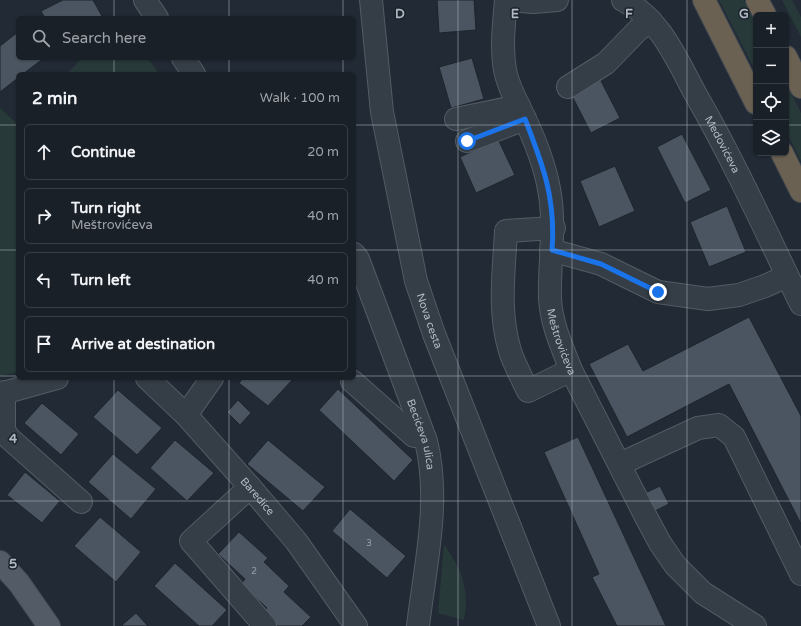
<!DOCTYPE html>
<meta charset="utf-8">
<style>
:root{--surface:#1a2028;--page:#232830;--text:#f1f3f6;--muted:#9fa3a8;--line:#383e45}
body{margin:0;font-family:"Varela Round",sans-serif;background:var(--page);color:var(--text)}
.controls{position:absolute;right:12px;top:12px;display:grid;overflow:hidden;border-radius:6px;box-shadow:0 1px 3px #0004}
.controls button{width:36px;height:36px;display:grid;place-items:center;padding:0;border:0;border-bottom:1px solid var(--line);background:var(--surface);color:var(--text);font:20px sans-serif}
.stop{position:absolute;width:12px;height:12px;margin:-9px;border:3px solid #1a73e8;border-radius:50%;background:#fff}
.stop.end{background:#1a73e8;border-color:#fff;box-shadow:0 1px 4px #0008}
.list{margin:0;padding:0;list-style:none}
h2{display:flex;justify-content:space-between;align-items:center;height:52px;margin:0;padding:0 16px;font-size:17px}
h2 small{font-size:13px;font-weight:400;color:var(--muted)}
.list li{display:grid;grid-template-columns:26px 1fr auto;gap:12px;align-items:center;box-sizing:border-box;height:56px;margin:0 8px 8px;padding:0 8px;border:1px solid var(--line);border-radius:6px}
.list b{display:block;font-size:15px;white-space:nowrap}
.list p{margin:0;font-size:13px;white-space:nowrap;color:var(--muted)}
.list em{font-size:13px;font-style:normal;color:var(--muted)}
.icon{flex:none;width:22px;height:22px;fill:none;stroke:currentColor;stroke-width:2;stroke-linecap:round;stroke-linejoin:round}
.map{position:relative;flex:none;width:801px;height:626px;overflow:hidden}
.search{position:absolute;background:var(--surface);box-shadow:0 1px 3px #0004;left:16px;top:16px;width:340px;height:44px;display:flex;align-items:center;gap:10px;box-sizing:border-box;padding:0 14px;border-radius:6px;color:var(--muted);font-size:15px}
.panel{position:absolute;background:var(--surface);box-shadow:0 1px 3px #0004;left:16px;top:72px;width:340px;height:308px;border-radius:6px}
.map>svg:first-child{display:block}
.green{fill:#273938}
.building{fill:#4a5561;stroke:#1d242d}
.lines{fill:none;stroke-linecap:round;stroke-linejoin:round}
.minor-casing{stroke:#535b64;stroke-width:24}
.major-casing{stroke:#3f4650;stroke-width:24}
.highway-casing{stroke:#404851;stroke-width:24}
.minor{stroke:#353d46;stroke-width:22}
.major{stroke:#535c66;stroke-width:22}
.highway{stroke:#6b6153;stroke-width:22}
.route{stroke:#1a73e8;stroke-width:5}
.grid{fill:none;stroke:#b0b8c3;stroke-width:1;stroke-opacity:0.55}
.labels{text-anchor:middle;stroke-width:3;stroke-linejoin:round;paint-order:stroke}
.number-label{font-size:9px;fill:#969faa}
.street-label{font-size:11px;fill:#b0b8c3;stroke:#1b222a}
.grid-label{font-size:13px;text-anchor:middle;font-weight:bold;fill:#b0b8c3;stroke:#1b222a;stroke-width:3;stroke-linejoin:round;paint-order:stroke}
</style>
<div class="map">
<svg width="801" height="626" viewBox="0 0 801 626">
<rect width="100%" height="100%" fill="#222b35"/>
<g class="green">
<path d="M 719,0 L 744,0 L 756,24 L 756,72 Z"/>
<path d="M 782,0 L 792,0 L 801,17 L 801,37 Z"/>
<path d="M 82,58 L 148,58 L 159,74 L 67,74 Z"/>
<path d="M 786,83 L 801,113 L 801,161 L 786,131 Z"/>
<path d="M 0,108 L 18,125 L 18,372 L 0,376 Z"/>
<path d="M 444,544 C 461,569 470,589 464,620 L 438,613 Z"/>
</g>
<g class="building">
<path d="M 63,0 L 93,0 L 103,18 L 45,18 L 41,11 Z"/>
<path d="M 437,0 L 474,0 L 476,30 L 439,33 Z"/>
<path d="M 18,32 L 18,58 L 44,58 L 23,74 L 18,74 L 18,78 L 0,92 L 0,46 Z"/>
<path d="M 472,58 L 484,99 L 451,108 L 439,67 Z"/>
<path d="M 600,79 L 620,118 L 591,133 L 571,94 Z"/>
<path d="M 682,134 L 711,190 L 685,203 L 657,147 Z"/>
<path d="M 498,139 L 515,175 L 476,193 L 460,157 Z"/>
<path d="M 615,166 L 635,211 L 599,227 L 580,181 Z"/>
<path d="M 727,206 L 746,252 L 709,267 L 690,222 Z"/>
<path d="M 749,317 L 801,416 L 801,524 L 729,384 L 627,437 L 589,364 L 628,344 L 643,371 Z"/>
<path d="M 243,378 L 294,378 L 268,406 L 239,383 Z"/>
<path d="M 338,389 L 413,460 L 394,481 L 319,410 Z"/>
<path d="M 118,390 L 162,428 L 137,455 L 93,417 Z"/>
<path d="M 238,400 L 251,413 L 240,425 L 227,412 Z"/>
<path d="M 42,403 L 79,434 L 61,455 L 24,423 Z"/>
<path d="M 578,437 L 666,626 L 617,626 L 592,577 L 599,574 L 544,452 Z"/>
<path d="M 175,440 L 214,473 L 187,501 L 150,468 Z"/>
<path d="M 268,440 L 325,487 L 303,511 L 247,464 Z"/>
<path d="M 113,454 L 156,489 L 131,519 L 88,482 Z"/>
<path d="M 25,472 L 60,501 L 42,523 L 7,495 Z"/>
<path d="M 660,486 L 669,504 L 655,511 L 645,493 Z"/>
<path d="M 350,509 L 406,556 L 387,578 L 332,531 Z"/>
<path d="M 100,517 L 141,552 L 116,582 L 74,546 Z"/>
<path d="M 239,532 L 268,558 L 264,562 L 289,586 L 284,592 L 311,617 L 302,626 L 275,626 L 261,614 L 267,608 L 241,584 L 245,579 L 218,554 Z"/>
<path d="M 175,563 L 227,610 L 212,626 L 199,626 L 154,586 Z"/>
<path d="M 136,613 L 148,626 L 123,626 L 122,625 Z"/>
</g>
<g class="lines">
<defs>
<g id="minor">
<path d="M 145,0 L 157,18"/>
<path id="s1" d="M 371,0 L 382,112 L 416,281 L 434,334 L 549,626"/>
<path id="s2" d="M 506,0 C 504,23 501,47 505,70 C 508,87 517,102 524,117 C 534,138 545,167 549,189 C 556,225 549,261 550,298 C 551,323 562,347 571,370 L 646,517 L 660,543 L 675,565 L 703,593 L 755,626"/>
<path d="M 507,0 L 533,2 L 557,0"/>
<path id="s3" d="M 623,0 C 660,18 677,60 696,95 C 735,163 767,234 801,304"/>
<path d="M 183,58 L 194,74"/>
<path d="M 568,87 L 606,63 L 638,30 L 651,21"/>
<path d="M 456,119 L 519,106"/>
<path d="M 467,141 L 525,119"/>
<path d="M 554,228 L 506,231 C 504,270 498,312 510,351 C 514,364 522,378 528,391 L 571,370"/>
<path d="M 551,250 L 601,264 L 658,292 L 708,299 L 739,295 L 765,286 L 787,276"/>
<path id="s4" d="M 354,254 L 358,259 L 426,441 C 441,501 425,566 418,626"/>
<path id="s5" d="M 147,378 L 186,415 L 250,487 L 296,541 L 356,626"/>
<path d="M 352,381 L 414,436 L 423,434"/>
<path d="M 4,392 L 4,430 L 9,438 L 81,502"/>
<path d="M 0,394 L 57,378"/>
<path d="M 186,415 L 212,378"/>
<path d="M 620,464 L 698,428 L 719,425 L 734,437 L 801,574"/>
<path d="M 250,487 L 191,541 L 265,626"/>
</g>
<path id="major" d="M 0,562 L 19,583 L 49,626"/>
<g id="highway">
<path d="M 704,0 L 756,103"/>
<path d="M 757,0 L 765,15"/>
<path d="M 786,57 L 801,87"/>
<path d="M 782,153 L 801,191"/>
</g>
</defs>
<use href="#minor" class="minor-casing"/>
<use href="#major" class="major-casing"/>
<use href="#highway" class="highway-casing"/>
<use href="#minor" class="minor"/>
<use href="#major" class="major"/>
<use href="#highway" class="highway"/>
</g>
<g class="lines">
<path class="route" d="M 467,141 L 525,119 C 543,165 556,199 552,250 L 601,264 L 658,292"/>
</g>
<path class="grid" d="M 114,0 L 114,18M 229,0 L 229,18M 343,0 L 343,18M 458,0 L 458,626M 572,0 L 572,626M 687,0 L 687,626M 114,58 L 114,74M 229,58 L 229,74M 343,58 L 343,74M 0,125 L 18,125M 354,125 L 756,125M 786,125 L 801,125M 0,250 L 18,250M 354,250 L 801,250M 0,376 L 18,376M 354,376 L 801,376M 114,378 L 114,626M 229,378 L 229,626M 343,378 L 343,626M 0,501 L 801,501"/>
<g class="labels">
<g class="number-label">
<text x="369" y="546">3</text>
<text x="254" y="574">2</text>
</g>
<g class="street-label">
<text dy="4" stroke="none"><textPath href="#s3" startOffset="178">Medovićeva</textPath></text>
<text dy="4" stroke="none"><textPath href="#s1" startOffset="327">Nova cesta</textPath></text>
<text dy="4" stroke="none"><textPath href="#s2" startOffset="352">Meštrovićeva</textPath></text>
<text dy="4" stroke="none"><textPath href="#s4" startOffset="193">Becićeva ulica</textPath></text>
<text dy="4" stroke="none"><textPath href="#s5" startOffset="162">Baredice</textPath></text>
</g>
</g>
<g class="grid-label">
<text x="400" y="18">D</text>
<text x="515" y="18">E</text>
<text x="629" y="18">F</text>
<text x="744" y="18">G</text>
<text x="13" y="443">4</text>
<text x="13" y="568">5</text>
</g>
</svg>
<div class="controls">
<button>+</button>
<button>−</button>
<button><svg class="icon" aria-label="locate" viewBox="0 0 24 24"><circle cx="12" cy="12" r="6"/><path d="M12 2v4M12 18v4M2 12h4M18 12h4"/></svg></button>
<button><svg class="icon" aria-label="layers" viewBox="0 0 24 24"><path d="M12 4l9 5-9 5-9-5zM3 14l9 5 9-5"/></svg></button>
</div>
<div class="stop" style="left:467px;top:141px"></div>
<div class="stop end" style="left:658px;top:292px"></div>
<div class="search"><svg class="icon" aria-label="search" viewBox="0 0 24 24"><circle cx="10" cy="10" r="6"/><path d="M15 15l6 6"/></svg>Search here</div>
<section class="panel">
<h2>2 min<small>Walk · 100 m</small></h2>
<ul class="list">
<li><svg class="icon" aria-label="ahead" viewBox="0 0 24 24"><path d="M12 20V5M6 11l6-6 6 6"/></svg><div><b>Continue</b></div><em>20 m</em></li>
<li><svg class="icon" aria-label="right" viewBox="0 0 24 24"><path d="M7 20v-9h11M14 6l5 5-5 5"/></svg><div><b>Turn right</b><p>Meštrovićeva</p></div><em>40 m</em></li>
<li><svg class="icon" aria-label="left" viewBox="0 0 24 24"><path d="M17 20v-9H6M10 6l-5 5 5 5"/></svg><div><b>Turn left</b></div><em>40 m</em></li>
<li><svg class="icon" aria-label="arrive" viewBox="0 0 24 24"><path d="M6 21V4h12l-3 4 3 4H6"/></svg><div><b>Arrive at destination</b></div></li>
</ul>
</section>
</div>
